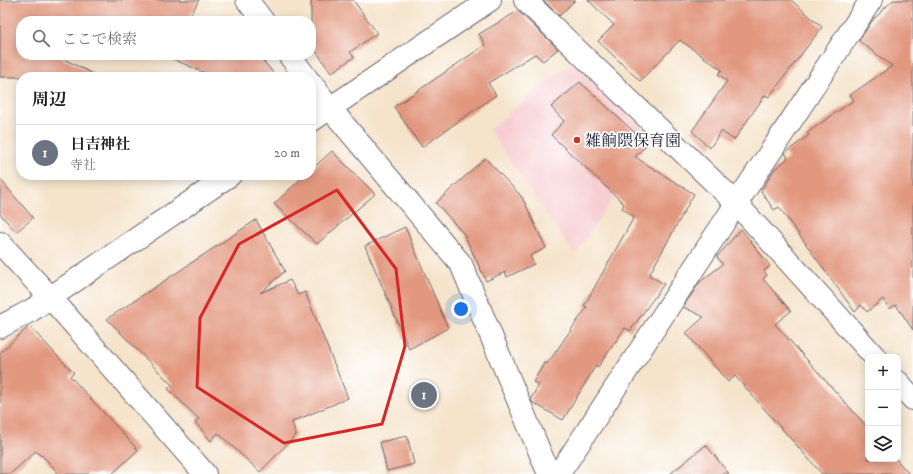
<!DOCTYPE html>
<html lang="ja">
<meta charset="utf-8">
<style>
:root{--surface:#fff;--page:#f2f2f2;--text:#222;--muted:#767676;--line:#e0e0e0;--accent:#c8321e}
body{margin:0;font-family:"IM FELL DW Pica","Noto Serif JP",serif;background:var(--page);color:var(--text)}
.controls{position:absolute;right:12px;bottom:12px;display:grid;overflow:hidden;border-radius:8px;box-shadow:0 2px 10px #0003}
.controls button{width:36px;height:36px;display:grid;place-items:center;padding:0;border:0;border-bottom:1px solid var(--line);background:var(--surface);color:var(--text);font:20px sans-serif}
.you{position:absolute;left:461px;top:309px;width:14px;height:14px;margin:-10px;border:3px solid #fff;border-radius:50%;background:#1a73e8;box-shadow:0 0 0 6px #1a73e833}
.badge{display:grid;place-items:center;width:26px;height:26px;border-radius:50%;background:var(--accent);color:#fff;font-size:13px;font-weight:700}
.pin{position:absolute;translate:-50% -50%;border:2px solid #fff;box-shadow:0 1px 4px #0006}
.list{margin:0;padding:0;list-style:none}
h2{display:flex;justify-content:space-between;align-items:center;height:52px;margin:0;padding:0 16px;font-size:17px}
h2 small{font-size:13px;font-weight:400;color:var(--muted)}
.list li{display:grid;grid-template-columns:26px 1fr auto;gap:12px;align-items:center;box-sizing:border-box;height:56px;padding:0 16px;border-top:1px solid var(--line)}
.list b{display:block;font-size:15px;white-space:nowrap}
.list p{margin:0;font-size:13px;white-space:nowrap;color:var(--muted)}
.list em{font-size:13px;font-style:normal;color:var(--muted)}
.icon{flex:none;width:22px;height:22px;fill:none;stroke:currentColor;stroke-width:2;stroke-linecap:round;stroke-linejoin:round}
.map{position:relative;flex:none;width:913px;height:474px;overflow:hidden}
.search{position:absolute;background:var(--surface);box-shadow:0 2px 10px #0003;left:16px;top:16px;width:300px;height:44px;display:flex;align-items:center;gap:10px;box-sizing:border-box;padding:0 14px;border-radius:16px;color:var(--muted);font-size:15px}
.panel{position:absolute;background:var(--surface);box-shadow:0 2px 10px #0003;left:16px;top:72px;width:300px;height:108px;border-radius:16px}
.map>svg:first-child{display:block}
.built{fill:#f7cfd3}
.building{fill:#e2987f}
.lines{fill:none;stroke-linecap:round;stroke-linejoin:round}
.minor-casing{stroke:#6c666d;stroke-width:24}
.minor{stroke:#fff;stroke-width:22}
.marked{fill:none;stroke:#d62828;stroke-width:3;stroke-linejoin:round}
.poi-dot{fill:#c8321e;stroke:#fff;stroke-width:1.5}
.labels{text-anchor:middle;stroke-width:3.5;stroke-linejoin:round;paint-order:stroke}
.poi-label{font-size:16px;fill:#22223b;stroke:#fff;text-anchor:start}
</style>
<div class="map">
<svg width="913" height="474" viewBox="0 0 913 474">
<rect width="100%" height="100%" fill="#fff"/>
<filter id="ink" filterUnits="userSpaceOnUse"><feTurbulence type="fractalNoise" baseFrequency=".025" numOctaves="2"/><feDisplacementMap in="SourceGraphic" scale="8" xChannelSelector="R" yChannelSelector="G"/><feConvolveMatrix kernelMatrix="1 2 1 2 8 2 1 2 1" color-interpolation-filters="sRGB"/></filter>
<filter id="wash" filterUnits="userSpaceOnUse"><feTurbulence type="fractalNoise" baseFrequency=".012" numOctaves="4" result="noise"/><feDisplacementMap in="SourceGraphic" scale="16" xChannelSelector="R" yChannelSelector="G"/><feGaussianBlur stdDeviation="0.9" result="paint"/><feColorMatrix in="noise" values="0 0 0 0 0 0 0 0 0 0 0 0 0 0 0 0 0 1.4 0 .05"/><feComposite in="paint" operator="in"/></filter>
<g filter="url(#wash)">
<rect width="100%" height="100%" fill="#f5e3ca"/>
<path class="built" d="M 571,63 L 653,138 L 575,255 L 489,130 Z"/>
<g id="blocks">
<g class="building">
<path d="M 0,0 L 199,0 L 187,21 L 21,21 L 21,55 L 61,55 L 60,57 L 99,77 L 0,77 Z"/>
<path d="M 311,0 L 353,0 L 377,33 L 350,52 L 354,57 L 331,73 L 311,44 Z"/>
<path d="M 543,0 L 575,0 L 559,16 Z"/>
<path d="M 588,0 L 791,0 L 822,27 L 769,97 L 765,95 L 734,140 L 721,131 L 710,148 L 692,131 L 727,81 L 718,74 L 722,70 L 680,40 L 640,81 L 598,41 L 614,25 Z"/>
<path d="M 893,0 L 913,0 L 913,330 L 896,305 L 889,309 L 883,299 L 867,312 L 861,305 L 855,312 L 779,207 L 774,210 L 761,191 L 774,170 L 788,158 L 785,153 L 809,135 L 807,133 L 854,100 L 850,95 L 892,66 L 859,41 L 872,21 Z"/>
<path d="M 518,11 L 558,49 L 543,61 L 535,54 L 488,83 L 496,95 L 422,147 L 394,107 L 485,45 L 479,34 Z"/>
<path d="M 163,55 L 258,55 L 277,77 L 215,77 Z"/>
<path d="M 580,82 L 647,144 L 635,157 L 694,194 L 649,275 L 664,284 L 630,331 L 625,328 L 598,367 L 596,365 L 563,420 L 532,402 L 531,398 L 539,385 L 533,382 L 545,362 L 547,364 L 587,307 L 584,306 L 634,217 L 622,208 L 624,204 L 551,135 L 564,121 L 551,107 Z"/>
<path d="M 332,151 L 375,194 L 317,244 L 274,204 L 305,175 L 311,175 L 311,170 Z"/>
<path d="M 485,158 L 522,197 L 546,248 L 530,256 L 534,264 L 507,277 L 505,272 L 486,281 L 464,234 L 436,203 Z"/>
<path d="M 0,179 L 33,218 L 16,232 L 0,214 Z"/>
<path d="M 256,220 L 285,271 L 260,293 L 290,280 L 298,295 L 305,292 L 348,398 L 292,422 L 296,435 L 260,472 L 218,433 L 211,441 L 195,422 L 199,419 L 168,389 L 172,385 L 107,319 Z"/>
<path d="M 405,227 L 448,328 L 409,349 L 365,246 Z"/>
<path d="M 741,229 L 770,266 L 764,271 L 767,275 L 763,279 L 791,311 L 775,324 L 868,428 L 868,459 L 896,459 L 909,474 L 822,474 L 735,376 L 728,382 L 686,333 L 704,317 L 683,307 L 700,282 L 723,264 L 717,257 Z"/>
<path d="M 29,326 L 74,373 L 70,376 L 138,450 L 112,474 L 59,474 L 42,455 L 41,456 L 36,451 L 10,474 L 0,474 L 0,353 Z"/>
<path d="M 407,436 L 414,464 L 387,471 L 380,442 Z"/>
<path d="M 706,445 L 729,474 L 670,474 Z"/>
</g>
</g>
</g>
<g filter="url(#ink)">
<use href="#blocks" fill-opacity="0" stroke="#6c666d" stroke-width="1"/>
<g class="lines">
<defs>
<g id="minor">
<path d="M 247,0 L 263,21"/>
<path d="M 525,0 L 736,203 L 875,357"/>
<path d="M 289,55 L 306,77"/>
<path d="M 311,83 L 329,107 L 461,264 L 549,474"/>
<path d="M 311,121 L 490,0"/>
<path d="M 0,243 L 50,297 L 205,474"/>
<path d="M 0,327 L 32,310 L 230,175"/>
<path d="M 898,382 L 913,399"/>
<path d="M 558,474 L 566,463 L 742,195 L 871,0"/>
</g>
</defs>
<use href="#minor" class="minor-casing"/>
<use href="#minor" class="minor"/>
</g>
</g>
<path class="marked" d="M 337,190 L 396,269 L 405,346 L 382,424 L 284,443 L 197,387 L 200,318 L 239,244 Z"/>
<circle class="poi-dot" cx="577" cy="140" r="4"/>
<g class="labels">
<g class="poi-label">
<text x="585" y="146">雑餉隈保育園</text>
</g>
</g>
</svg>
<div class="controls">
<button>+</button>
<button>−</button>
<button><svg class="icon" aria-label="layers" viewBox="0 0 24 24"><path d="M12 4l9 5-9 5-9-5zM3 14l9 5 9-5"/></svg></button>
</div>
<div class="you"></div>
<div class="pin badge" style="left:424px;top:395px;background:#6b7280">1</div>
<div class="search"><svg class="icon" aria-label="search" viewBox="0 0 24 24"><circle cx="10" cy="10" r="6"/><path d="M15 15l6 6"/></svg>ここで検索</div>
<section class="panel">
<h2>周辺<small></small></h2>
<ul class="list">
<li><span class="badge" style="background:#6b7280">1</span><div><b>日吉神社</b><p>寺社</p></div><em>20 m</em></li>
</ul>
</section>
</div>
